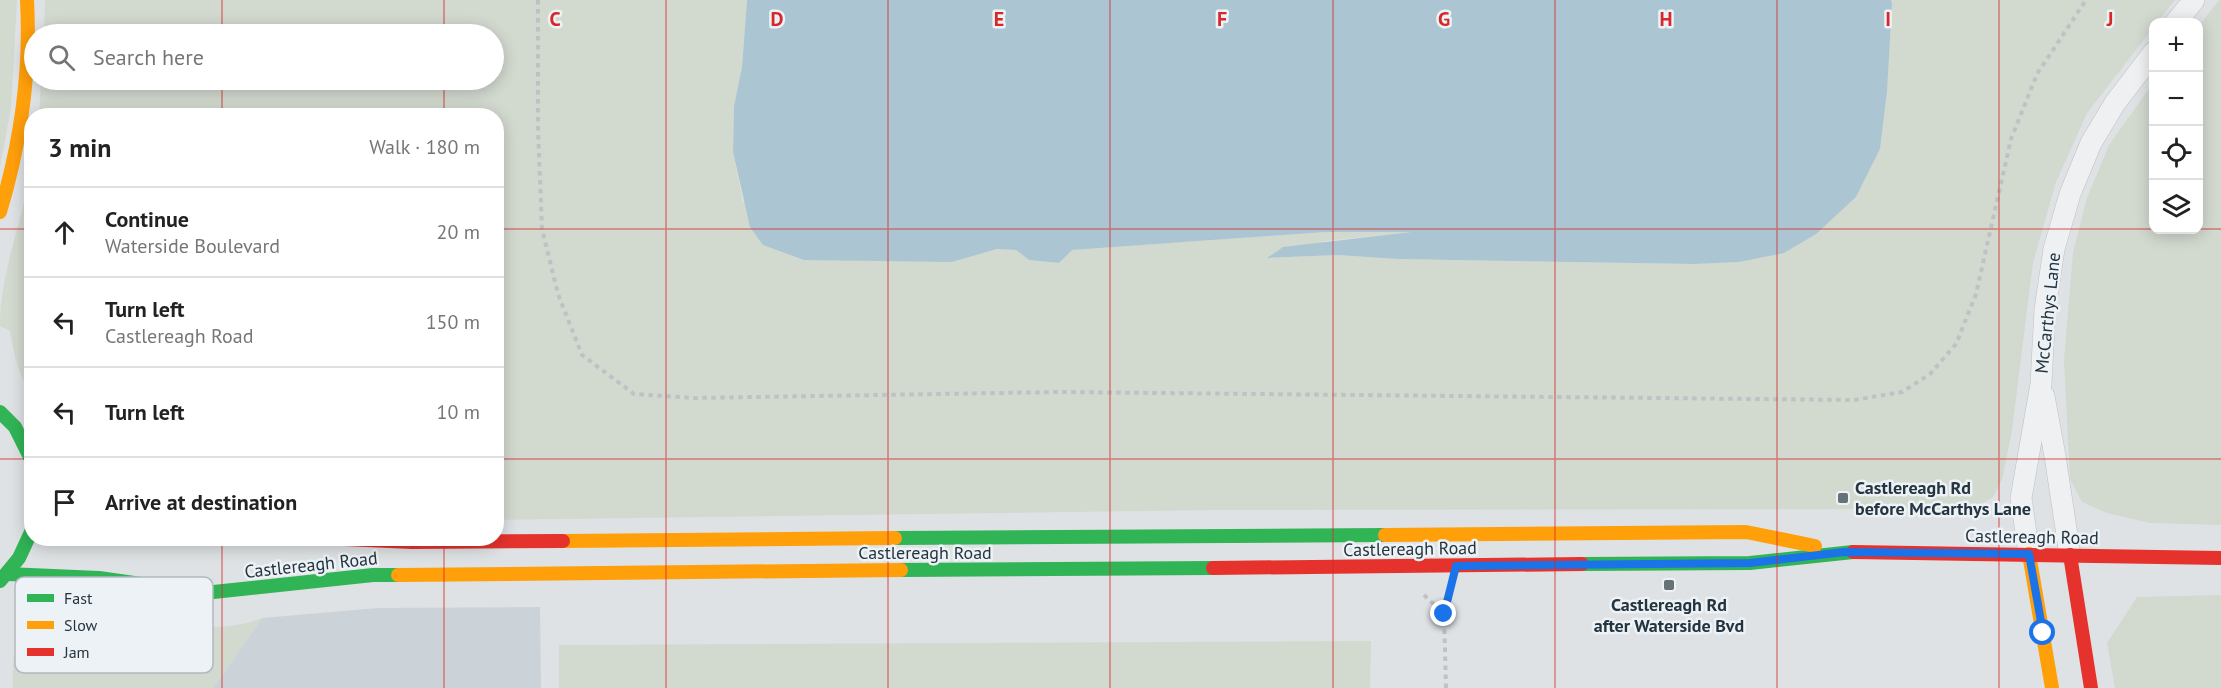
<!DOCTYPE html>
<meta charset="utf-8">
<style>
:root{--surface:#fff;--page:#f6f6f6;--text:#222;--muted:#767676;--line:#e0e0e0}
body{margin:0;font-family:"PT Sans",sans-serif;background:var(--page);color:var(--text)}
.controls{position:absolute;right:18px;top:18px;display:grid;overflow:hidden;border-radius:12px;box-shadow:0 3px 15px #0003}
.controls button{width:54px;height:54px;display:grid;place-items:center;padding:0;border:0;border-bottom:2px solid var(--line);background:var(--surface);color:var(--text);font:30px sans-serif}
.stop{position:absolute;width:18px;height:18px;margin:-14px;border:4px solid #1a73e8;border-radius:50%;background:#fff}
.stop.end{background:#1a73e8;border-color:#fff;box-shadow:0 2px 6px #0008}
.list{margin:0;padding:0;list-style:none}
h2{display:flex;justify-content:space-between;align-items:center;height:78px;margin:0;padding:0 24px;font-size:26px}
h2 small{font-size:20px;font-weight:400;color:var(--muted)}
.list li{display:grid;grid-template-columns:39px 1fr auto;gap:18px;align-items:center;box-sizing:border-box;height:90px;padding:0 24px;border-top:2px solid var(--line)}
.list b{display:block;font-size:22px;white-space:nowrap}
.list p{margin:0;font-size:20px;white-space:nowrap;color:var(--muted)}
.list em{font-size:20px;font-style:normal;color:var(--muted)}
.icon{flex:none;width:33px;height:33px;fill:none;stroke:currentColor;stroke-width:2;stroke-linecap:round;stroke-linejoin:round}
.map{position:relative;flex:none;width:2221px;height:688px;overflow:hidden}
.search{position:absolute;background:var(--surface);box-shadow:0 3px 15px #0003;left:24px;top:24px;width:480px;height:66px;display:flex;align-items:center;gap:15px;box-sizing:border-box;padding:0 21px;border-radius:33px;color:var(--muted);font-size:22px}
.panel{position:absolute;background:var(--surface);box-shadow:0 3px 15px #0003;left:24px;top:108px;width:480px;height:438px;border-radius:24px}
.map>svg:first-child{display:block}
.built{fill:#ccd3d8}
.green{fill:#d2d9cf}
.water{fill:#abc6d2}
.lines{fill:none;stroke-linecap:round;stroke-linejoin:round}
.street-casing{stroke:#bdc0c2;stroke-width:22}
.path{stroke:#bec2c5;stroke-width:4;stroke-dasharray:4.5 4.5;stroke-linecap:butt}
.street{stroke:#eef0f2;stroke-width:21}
.fast{stroke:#30b455;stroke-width:14}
.slow{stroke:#ff9f0a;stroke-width:14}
.jam{stroke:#e5322d;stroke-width:14}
.route{stroke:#1a73e8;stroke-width:8}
.grid{fill:none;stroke:#d62828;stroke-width:1.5;stroke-opacity:0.55}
.poi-dot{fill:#667178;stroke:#ecf2f5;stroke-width:2}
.labels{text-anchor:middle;stroke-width:5;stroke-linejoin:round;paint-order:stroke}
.street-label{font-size:18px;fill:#25343e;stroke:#ecf2f5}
.poi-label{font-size:18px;font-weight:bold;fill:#25343e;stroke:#ecf2f5;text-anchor:start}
.key{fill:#ecf2f5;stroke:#b0b9be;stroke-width:1.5}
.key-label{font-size:16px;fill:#25343e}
.grid-label{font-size:20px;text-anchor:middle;font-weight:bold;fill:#d62828;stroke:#ecf2f5;stroke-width:5;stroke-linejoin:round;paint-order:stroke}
</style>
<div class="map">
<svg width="2221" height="688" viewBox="0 0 2221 688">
<rect width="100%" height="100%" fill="#dfe2e4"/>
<path class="built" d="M 540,607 L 541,688 L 213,688 L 262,618 L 377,608 Z"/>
<g class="green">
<path d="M 0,0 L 17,0 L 11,108 L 0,167 Z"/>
<path d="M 45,0 L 747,0 L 742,67 L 734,106 L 733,152 L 743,202 L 952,262 L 997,249 L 1016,250 L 1029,260 L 1059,263 L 1071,250 L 1326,232 L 1421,231 L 1325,241 L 1269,258 L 1338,255 L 1397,259 L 1695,264 L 1739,262 L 1856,197 L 1880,149 L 1887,92 L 1891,0 L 2175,0 L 2157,22 L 2154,22 L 2153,28 L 2087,113 L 2056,182 L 2033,263 L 2012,431 L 2002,480 L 1993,497 L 1978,506 L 1939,509 L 1215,510 L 497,520 L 496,116 L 39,116 L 41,80 L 494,80 L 494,34 L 44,34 Z"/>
<path d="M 2219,0 L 2221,0 L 2221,525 L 2150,523 L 2107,513 L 2082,502 L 2070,479 L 2064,361 L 2073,252 L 2087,198 L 2109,145 L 2153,83 L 2154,230 L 2198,230 L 2199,26 Z"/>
<path d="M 31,166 L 31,391 C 17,375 14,351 10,331 L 0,326 C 0,270 24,220 31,166 Z"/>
<path d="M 2221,595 L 2221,688 L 2115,688 L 2107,643 L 2137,597 Z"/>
<path d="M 50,613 C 73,614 97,613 120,616 C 168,622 215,636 262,618 L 213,688 L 13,688 C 12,671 13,634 28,623 C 33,618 44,616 50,613 Z"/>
<path d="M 1371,641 L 1370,688 L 559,688 L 559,645 Z"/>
</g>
<path class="water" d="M 747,0 L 1891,0 L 1892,3 L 1887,92 L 1880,149 L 1856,197 L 1816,234 L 1784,253 L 1739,262 L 1695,264 L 1397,259 L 1338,255 L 1267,258 L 1283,247 L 1411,232 L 1326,232 L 1072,250 L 1059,263 L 1029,260 L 1016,250 L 997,249 L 952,262 L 804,260 L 763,245 L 750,227 L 733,152 L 734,106 L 742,67 Z"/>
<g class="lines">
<defs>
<g id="street">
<path d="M 2176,22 L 2194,0"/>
<path d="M 2044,396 L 2055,456 L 2070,555"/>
<path d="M 2029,554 L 2021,498 L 2041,384 L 2045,309 L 2054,249 L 2070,194 L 2091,143 L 2115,103 L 2154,52"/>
</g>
</defs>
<use href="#street" class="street-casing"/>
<g class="path">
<path d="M 538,0 L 538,128 L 542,229 L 558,294 L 582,355 L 634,394 L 694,398 L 1059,392 L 1854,400 L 1902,392 L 1930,374 L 1956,344 L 1976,294 L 2011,139 L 2037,74 L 2086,0"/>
<path d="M 1424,595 L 1444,614"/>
<path d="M 1446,688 L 1444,614 L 1450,593"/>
</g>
<use href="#street" class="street"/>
<g class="fast">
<path d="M 0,412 L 15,427 L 32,461"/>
<path d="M 895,538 L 1385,535"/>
<path d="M 1582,564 L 1750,563 L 1853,552"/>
<path d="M 901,570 L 1213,568"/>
<path d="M 7,574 L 99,578 L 204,593 L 373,575 L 398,575"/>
<path d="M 0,581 L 19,558 L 32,530"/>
</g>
<g class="slow">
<path d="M 0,212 C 21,142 31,73 27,0"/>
<path d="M 1385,535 L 1746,532 L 1815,546"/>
<path d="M 563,541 L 895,538"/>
<path d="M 2029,554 L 2052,688"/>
<path d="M 398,575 L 901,570"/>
</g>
<g class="jam">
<path d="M 322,538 L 412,542 L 563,541"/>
<path d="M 1853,552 L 2221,558"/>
<path d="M 2070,555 L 2091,688"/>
<path d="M 1213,568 L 1582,564"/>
</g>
</g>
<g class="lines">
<path class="route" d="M 1444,614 L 1456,566 L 1750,563 L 1844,552 L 2029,554 L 2043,633"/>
</g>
<path class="grid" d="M 222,0 L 222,34M 444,0 L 444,34M 666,0 L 666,688M 888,0 L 888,688M 1110,0 L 1110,688M 1333,0 L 1333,688M 1555,0 L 1555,688M 1777,0 L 1777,688M 1999,0 L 1999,688M 222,80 L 222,116M 444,80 L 444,116M 0,229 L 32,229M 496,229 L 2154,229M 2198,229 L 2221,229M 0,459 L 32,459M 496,459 L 2221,459M 222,538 L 222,688M 444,538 L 444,688"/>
<g class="poi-dot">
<rect x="1837" y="492" width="12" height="12" rx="3"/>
<rect x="1663" y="579" width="12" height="12" rx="3"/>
</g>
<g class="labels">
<g class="street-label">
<text transform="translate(2048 313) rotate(-84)" y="6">McCarthys Lane</text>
<text transform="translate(2032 537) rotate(1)" y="6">Castlereagh Road</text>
<text transform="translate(1410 549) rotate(-1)" y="6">Castlereagh Road</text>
<text x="925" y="559">Castlereagh Road</text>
<text transform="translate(311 565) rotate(-6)" y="6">Castlereagh Road</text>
</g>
<g class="poi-label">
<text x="1855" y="494">Castlereagh Rd<tspan x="1855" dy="21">before McCarthys Lane</tspan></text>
<text x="1669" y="611" text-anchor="middle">Castlereagh Rd<tspan x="1669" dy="21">after Waterside Bvd</tspan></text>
</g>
</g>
<rect x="15" y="577" width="198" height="96" rx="9" class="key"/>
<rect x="27" y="594" width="27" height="8" fill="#30b455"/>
<rect x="27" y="621" width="27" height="8" fill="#ff9f0a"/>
<rect x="27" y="648" width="27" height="8" fill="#e5322d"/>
<g class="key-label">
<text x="64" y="604">Fast</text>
<text x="64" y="631">Slow</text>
<text x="64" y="658">Jam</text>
</g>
<g class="grid-label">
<text x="555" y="26">C</text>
<text x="777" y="26">D</text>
<text x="999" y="26">E</text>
<text x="1222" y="26">F</text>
<text x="1444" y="26">G</text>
<text x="1666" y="26">H</text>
<text x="1888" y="26">I</text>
<text x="2110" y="26">J</text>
</g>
</svg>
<div class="controls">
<button>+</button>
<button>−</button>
<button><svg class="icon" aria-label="locate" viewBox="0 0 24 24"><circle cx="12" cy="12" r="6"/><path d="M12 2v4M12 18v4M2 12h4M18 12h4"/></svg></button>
<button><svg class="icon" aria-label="layers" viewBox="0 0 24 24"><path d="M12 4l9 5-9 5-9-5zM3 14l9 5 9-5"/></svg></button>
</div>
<div class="stop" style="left:2043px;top:633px"></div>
<div class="stop end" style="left:1444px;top:614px"></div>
<div class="search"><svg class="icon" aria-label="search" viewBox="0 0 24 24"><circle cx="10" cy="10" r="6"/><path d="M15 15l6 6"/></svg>Search here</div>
<section class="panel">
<h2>3 min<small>Walk · 180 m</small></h2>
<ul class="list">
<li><svg class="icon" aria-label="ahead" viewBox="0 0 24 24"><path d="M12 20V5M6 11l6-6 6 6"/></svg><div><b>Continue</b><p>Waterside Boulevard</p></div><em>20 m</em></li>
<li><svg class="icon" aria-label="left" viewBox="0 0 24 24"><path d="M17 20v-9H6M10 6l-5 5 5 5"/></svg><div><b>Turn left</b><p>Castlereagh Road</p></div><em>150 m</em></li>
<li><svg class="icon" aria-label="left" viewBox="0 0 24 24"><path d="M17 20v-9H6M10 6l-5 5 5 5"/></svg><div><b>Turn left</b></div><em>10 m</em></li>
<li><svg class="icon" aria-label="arrive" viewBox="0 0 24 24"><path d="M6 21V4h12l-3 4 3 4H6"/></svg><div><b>Arrive at destination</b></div></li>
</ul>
</section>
</div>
